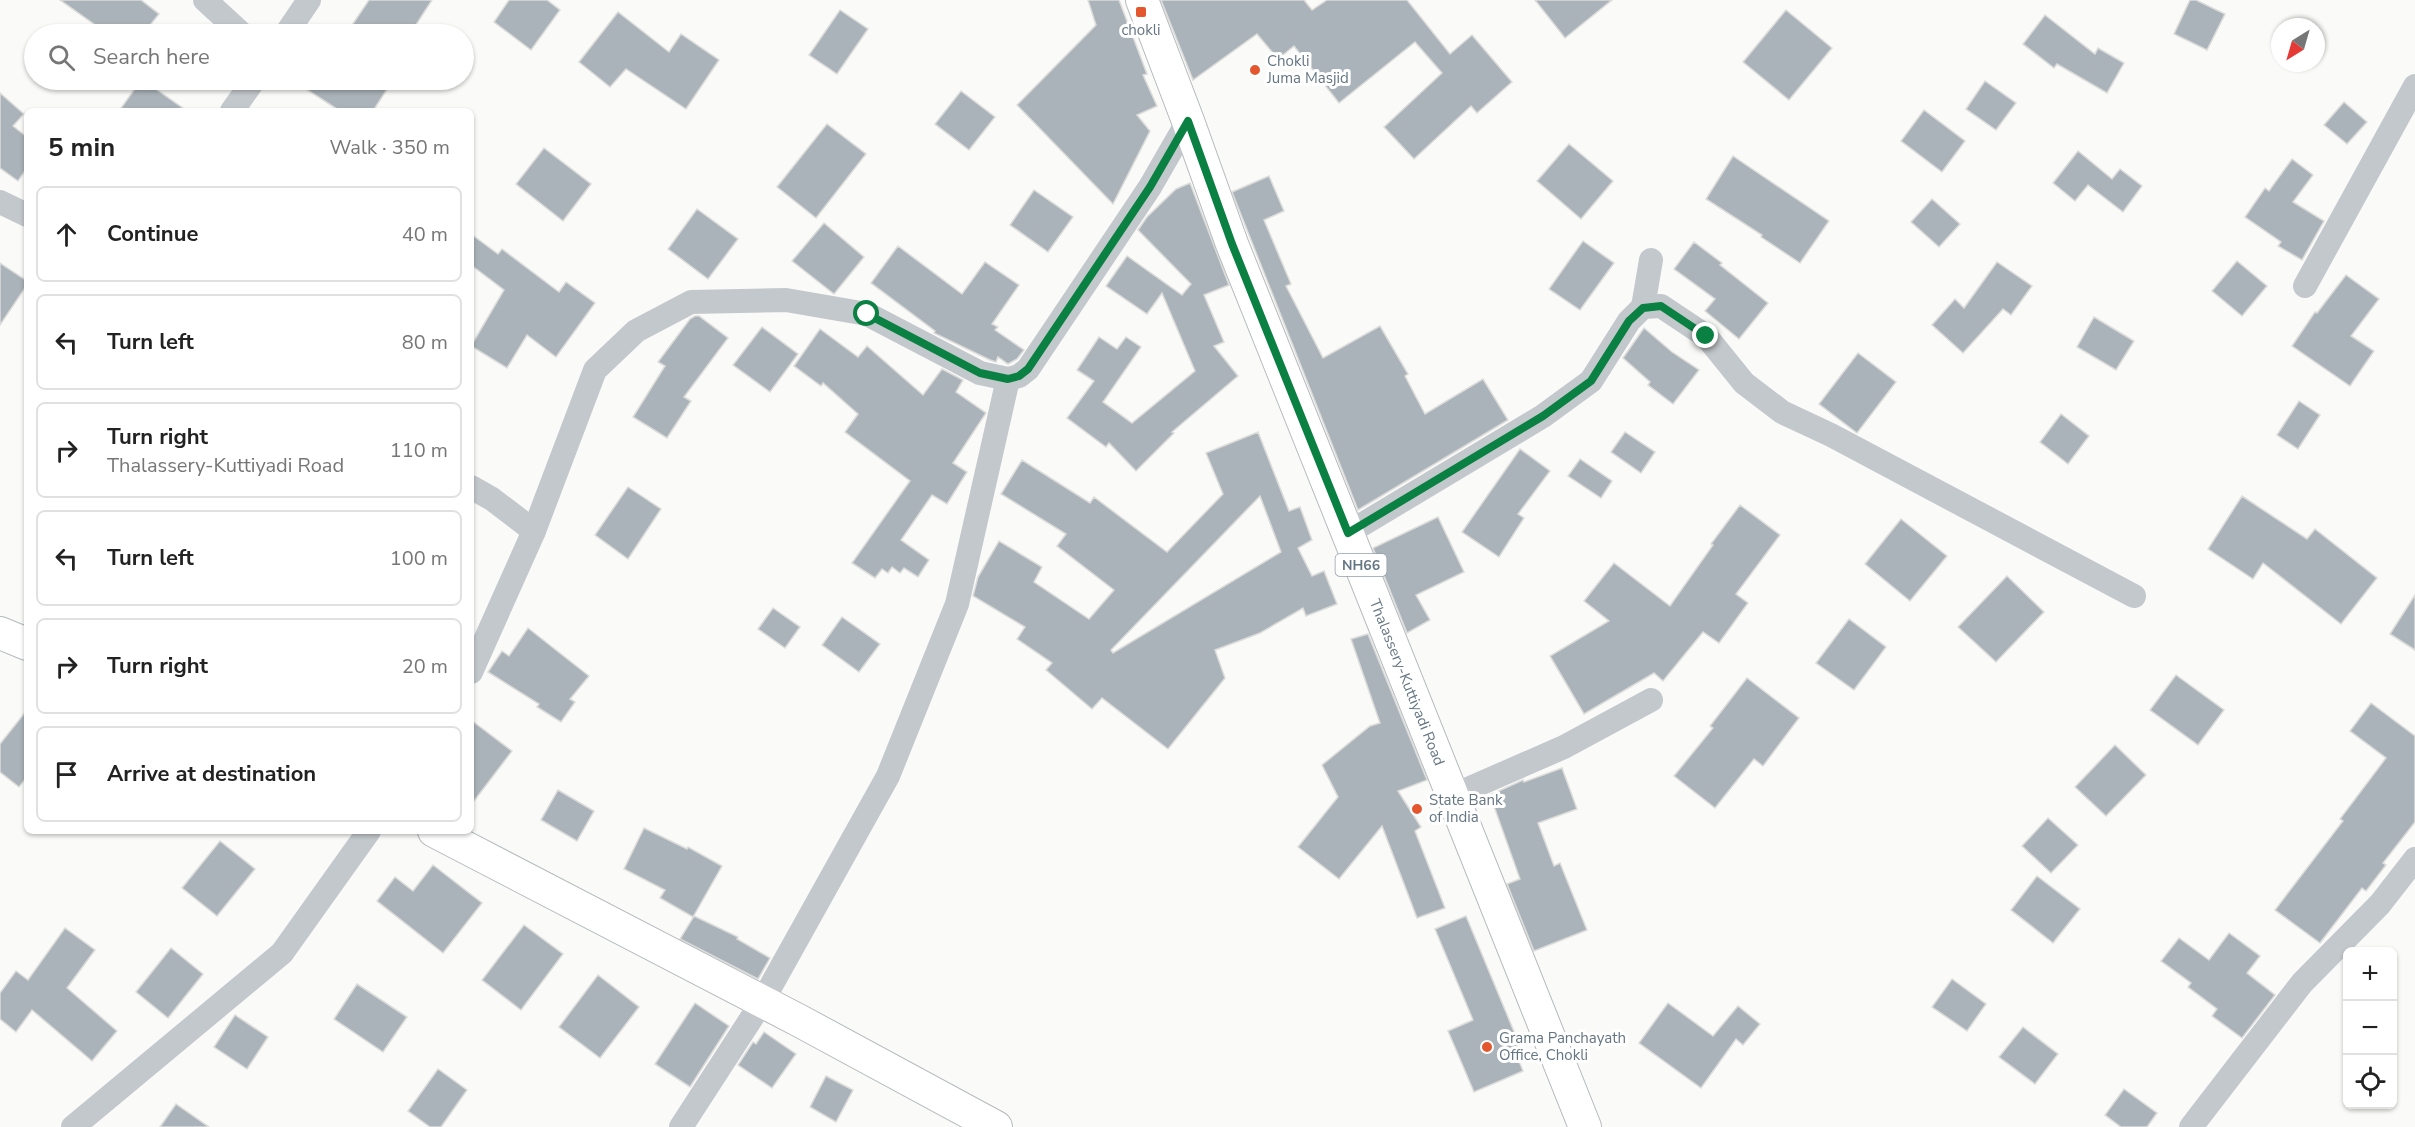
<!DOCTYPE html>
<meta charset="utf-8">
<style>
:root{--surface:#fff;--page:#f6f6f6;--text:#222;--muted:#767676;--line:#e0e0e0}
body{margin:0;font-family:"Nunito Sans",sans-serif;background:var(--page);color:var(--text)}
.controls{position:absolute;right:18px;bottom:18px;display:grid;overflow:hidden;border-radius:9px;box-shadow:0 2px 4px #0004}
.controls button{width:54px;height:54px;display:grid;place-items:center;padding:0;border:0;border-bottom:2px solid var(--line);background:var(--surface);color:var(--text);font:30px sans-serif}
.compass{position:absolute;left:2271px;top:18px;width:54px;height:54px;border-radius:50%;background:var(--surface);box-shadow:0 2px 4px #0004;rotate:217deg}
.stop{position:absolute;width:18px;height:18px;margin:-14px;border:4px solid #0b8043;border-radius:50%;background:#fff}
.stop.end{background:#0b8043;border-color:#fff;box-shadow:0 2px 6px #0008}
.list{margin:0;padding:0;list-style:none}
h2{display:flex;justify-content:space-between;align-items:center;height:78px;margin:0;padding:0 24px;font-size:26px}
h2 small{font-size:20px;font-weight:400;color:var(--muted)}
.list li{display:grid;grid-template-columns:39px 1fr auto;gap:18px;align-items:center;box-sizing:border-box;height:96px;margin:0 12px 12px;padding:0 12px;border:2px solid var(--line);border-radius:9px}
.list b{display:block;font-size:22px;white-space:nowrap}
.list p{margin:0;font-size:20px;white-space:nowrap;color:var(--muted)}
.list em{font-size:20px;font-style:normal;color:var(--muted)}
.icon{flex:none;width:33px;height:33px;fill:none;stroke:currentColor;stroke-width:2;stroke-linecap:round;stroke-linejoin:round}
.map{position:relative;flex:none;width:2415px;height:1127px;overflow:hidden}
.search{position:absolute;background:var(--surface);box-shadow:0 2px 4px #0004;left:24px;top:24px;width:450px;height:66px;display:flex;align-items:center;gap:15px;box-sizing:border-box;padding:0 21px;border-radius:33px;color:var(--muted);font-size:22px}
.panel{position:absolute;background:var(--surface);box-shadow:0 2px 4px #0004;left:24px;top:108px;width:450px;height:726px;border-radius:9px}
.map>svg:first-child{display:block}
.building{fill:#aab3b9;stroke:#dcdcda;stroke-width:1.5;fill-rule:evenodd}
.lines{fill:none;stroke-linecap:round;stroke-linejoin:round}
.major-casing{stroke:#b5babe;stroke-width:34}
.minor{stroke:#c3c8cc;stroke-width:24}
.major{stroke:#fff;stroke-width:32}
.route{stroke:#0b8043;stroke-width:8}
.poi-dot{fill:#e4572e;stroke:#fff;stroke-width:2}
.labels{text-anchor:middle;stroke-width:6;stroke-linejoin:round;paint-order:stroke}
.shield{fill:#fff;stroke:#939fa8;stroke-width:1.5}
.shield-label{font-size:14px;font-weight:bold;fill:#657683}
.poi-label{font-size:15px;fill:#657683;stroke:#fff;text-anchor:start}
.street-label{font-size:15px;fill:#657683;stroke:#fff}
</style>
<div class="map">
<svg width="2415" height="1127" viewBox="0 0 2415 1127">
<rect width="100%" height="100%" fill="#fafaf8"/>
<g class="building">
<path d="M 60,0 L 141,0 L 159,14 L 143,34 L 108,34 Z"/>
<path d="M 369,0 L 432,0 L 410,34 L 346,34 Z"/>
<path d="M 509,0 L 547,0 L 560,10 L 531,50 L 494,22 Z"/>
<path d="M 1088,0 L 1119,0 L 1147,74 L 1143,75 L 1157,106 L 1137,115 L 1150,131 L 1113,204 L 1017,105 L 1096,25 Z"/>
<path d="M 1161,0 L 1304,0 L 1312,10 L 1327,0 L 1407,0 L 1450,54 L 1472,35 L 1512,82 L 1477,113 L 1471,106 L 1414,159 L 1384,127 L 1442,73 L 1415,42 L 1339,103 L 1294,46 L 1278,59 L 1257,34 L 1193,80 Z"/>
<path d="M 1535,0 L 1612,0 L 1565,38 Z"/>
<path d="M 2190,0 L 2196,0 L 2225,14 L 2207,50 L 2174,34 Z"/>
<path d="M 840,10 L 868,29 L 837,74 L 809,55 Z"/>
<path d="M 1786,10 L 1832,48 L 1789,100 L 1743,62 Z"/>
<path d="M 618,12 L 669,52 L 681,34 L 719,60 L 686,109 L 626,69 L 610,87 L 579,62 Z"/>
<path d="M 2045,15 L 2095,54 L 2098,48 L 2124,63 L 2107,93 L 2057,64 L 2054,68 L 2023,44 Z"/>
<path d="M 141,80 L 143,80 L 187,111 L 119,111 Z"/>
<path d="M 292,80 L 393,80 L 373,111 L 340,111 Z"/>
<path d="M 1985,81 L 2016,103 L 1996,130 L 1966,109 Z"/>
<path d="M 961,91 L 995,117 L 969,150 L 935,124 Z"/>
<path d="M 0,93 L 24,114 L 13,126 L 27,137 L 27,168 L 18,181 L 0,168 Z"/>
<path d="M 2344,102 L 2367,122 L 2347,144 L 2324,125 Z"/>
<path d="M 1924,110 L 1965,141 L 1942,172 L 1901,141 Z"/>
<path d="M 827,124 L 866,154 L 816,218 L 777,187 Z"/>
<path d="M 1569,144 L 1613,181 L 1581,219 L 1537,181 Z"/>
<path d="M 544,148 L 591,184 L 563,221 L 516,184 Z"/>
<path d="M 2078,151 L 2112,179 L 2120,169 L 2142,186 L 2123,212 L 2088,185 L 2075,201 L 2053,183 Z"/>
<path d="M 1733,156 L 1829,221 L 1800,263 L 1761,237 L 1762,235 L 1706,199 Z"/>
<path d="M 2292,159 L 2313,175 L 2293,202 L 2324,221 L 2302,260 L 2278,246 L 2281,242 L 2245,217 L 2265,188 L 2269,191 Z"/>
<path d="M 1269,176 L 1284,211 L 1264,220 L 1291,284 L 1286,286 L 1323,358 L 1380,326 L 1408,374 L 1405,376 L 1425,414 L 1483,379 L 1508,420 L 1358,510 L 1232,192 Z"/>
<path d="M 1190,183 L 1229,285 L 1204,295 L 1224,342 L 1214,346 L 1238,376 L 1172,432 L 1174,433 L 1136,471 L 1109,443 L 1106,447 L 1067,418 L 1094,381 L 1077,370 L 1099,337 L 1117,349 L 1126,337 L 1141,347 L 1103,402 L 1132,423 L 1195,371 L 1162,293 L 1147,314 L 1106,286 L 1127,256 L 1182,295 L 1191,284 L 1138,230 L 1147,217 L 1176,189 Z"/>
<path d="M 1034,190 L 1073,217 L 1048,252 L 1010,225 Z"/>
<path d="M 1932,199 L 1960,224 L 1939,247 L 1911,222 Z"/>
<path d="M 697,209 L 738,239 L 708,279 L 668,249 Z"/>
<path d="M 824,223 L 864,257 L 834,294 L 792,261 Z"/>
<path d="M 471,234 L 498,254 L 502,249 L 559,292 L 566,282 L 595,303 L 556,357 L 527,335 L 507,368 L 471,346 L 504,290 L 471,265 Z"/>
<path d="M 1583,241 L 1614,263 L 1580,310 L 1549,289 Z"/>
<path d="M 1694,242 L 1722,263 L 1720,265 L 1768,303 L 1739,339 L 1705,311 L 1715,299 L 1674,269 Z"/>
<path d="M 898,246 L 962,294 L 985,262 L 1019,285 L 992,324 L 998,327 L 995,330 L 1024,350 L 1017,359 L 1008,364 L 998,357 L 996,362 L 990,360 L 934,333 L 935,331 L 871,283 Z"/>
<path d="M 2237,261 L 2267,286 L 2242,316 L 2212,291 Z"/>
<path d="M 1997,262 L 2032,286 L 2011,315 L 2003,309 L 1963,353 L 1932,325 L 1955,299 L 1964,308 Z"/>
<path d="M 0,263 L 27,281 L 27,285 L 0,325 Z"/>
<path d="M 2346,275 L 2379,299 L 2351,336 L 2374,351 L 2350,386 L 2292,346 L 2315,312 L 2317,313 Z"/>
<path d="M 695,316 L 699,316 L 728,338 L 684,397 L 691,401 L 667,438 L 633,417 L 665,366 L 658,362 L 690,319 Z"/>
<path d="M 2094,317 L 2134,341 L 2116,370 L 2077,347 Z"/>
<path d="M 762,327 L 798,354 L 770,392 L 733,365 Z"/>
<path d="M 1644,328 L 1672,352 L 1699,370 L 1673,404 L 1648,385 L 1650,382 L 1623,358 Z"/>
<path d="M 820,329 L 858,357 L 867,346 L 923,395 L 942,369 L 963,380 L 956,392 L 986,413 L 953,463 L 967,472 L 947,504 L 932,495 L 901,540 L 929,560 L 918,577 L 904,568 L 900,573 L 892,567 L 888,573 L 882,569 L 875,578 L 852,563 L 910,481 L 845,432 L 858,414 L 823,383 L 821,386 L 794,366 Z"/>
<path d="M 1858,353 L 1896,382 L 1857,433 L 1819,404 Z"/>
<path d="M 2299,401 L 2320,415 L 2298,449 L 2277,435 Z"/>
<path d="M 2061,414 L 2089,436 L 2068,464 L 2040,442 Z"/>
<path d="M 1258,432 L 1289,511 L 1300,507 L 1312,540 L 1298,548 L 1312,576 L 1324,571 L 1337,604 L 1306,616 L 1303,608 L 1260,633 L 1215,650 L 1225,678 L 1168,749 L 1102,698 L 1092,709 L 1046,670 L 1052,663 L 1017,639 L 1025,627 L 973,596 L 978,577 L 999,541 L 1042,567 L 1034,582 L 1089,619 L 1114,590 L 1057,546 L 1066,534 L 1001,494 L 1022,460 L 1090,503 L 1094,497 L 1167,552 L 1223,494 L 1206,453 ZM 1260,496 L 1281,552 L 1113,653 L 1111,650 Z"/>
<path d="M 1625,432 L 1655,452 L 1641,473 L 1611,452 Z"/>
<path d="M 1520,449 L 1550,471 L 1518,514 L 1524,518 L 1499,557 L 1462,532 Z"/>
<path d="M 1580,459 L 1612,481 L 1601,498 L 1568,476 Z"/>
<path d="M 628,487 L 661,509 L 628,559 L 595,535 Z"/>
<path d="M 2242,496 L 2307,539 L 2315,529 L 2377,578 L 2341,624 L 2263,563 L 2253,579 L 2208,549 Z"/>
<path d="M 1740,505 L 1780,535 L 1736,594 L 1748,603 L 1719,643 L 1703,632 L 1663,681 L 1654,673 L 1584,714 L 1550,656 L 1609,621 L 1584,601 L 1614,563 L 1670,606 L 1713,545 L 1711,544 Z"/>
<path d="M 1438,517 L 1464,572 L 1416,595 L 1430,620 L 1407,633 L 1373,548 Z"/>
<path d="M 1901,519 L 1947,556 L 1910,601 L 1865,564 Z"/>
<path d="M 2007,576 L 2044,612 L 1996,662 L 1958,627 Z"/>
<path d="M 2415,595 L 2415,650 L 2390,634 Z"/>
<path d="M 773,608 L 800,627 L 785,648 L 758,629 Z"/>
<path d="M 842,617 L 880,644 L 859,672 L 822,645 Z"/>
<path d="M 1849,619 L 1886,647 L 1854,690 L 1816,663 Z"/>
<path d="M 528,628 L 589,676 L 570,699 L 575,702 L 561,722 L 537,707 L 539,704 L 488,672 L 502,651 L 509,656 Z"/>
<path d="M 1368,634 L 1427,780 L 1398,791 L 1421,827 L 1415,831 L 1445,908 L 1417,918 L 1382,826 L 1339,879 L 1298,847 L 1338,797 L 1322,765 L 1370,726 L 1380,723 L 1351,639 Z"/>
<path d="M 2176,675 L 2224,710 L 2198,745 L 2150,710 Z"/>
<path d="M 1747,678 L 1799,718 L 1763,766 L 1754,759 L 1715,808 L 1674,776 L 1713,728 L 1710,726 Z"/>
<path d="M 2371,703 L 2415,736 L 2415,822 L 2383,863 L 2386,865 L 2366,891 L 2362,888 L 2320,943 L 2275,910 L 2343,821 L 2340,819 L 2386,758 L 2350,731 Z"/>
<path d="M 27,710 L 27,777 L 19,787 L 0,772 L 0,744 Z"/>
<path d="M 471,720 L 512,751 L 471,805 Z"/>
<path d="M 2115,745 L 2146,775 L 2106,816 L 2075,787 Z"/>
<path d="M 1562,768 L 1577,809 L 1538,823 L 1554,866 L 1560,863 L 1587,930 L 1534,951 L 1507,884 L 1520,879 L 1490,795 L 1523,780 L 1524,782 Z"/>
<path d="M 558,790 L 594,811 L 577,841 L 541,820 Z"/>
<path d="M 2048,818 L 2078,845 L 2051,873 L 2022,846 Z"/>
<path d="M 644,828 L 687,849 L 688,847 L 722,866 L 693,917 L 660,898 L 665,890 L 624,869 Z"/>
<path d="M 220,841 L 255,869 L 217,916 L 182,888 Z"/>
<path d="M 433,865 L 482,903 L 443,953 L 377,901 L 395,877 L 413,891 Z"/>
<path d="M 2037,876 L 2080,909 L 2053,943 L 2011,910 Z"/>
<path d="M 694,916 L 738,937 L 737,939 L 770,958 L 758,979 L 680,939 Z"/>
<path d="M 1466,916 L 1520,1046 L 1514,1049 L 1523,1071 L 1474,1092 L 1448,1031 L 1473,1020 L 1435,929 Z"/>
<path d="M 524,925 L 563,954 L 521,1010 L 482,980 Z"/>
<path d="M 65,928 L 95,950 L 67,988 L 117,1031 L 92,1061 L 32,1010 L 16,1032 L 0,1019 L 0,993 L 16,971 L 28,980 Z"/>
<path d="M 2229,933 L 2260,956 L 2247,973 L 2275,995 L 2242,1038 L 2212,1016 L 2217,1009 L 2188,987 L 2191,983 L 2161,961 L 2179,938 L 2209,960 Z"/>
<path d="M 171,948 L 203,974 L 168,1018 L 136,992 Z"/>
<path d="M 598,975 L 639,1007 L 600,1058 L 559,1027 Z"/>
<path d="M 1952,979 L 1986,1004 L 1967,1031 L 1932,1007 Z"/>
<path d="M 357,984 L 407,1017 L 383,1052 L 334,1019 Z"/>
<path d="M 695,1003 L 729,1026 L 690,1087 L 655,1064 Z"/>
<path d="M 1668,1003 L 1713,1036 L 1738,1006 L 1760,1024 L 1743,1045 L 1736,1039 L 1701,1088 L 1639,1043 Z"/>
<path d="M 235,1015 L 268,1037 L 247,1069 L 214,1047 Z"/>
<path d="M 2023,1027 L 2058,1054 L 2035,1084 L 1999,1057 Z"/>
<path d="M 764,1032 L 796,1054 L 772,1088 L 738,1065 L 753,1042 L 756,1044 Z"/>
<path d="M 438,1069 L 467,1090 L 441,1127 L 430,1127 L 408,1111 Z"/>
<path d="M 826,1076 L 853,1090 L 836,1122 L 810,1107 Z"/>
<path d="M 2124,1089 L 2157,1113 L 2147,1127 L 2121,1127 L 2105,1115 Z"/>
<path d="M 176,1104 L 209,1127 L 160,1127 Z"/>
</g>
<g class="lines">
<defs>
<g id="major">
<path id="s1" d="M 1142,0 L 1188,121 L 1232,244 L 1585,1127"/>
<path d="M 0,633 L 27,644"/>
<path d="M 434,831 L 798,1020 L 996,1127"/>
</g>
</defs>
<use href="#major" class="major-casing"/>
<g class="minor">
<path d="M 205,0 L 242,34"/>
<path d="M 286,34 L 309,0"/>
<path d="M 232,111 L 254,80"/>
<path d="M 0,202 L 27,215"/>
<path d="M 2305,286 L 2415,86"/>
<path d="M 1643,307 L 1651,260"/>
<path d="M 471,487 L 492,499 L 534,531 L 471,672"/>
<path d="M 534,531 L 595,370 L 636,331 L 691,302 L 786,300 L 867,314 L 980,373 L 1008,379 L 1019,376 L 1028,369 L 1150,187 L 1188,121"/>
<path d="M 1348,533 L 1543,416 L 1591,381 L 1629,321 L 1643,307 L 1661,306 L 1706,336 L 1744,383 L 1782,412 L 1831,435 L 2134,596"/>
<path d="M 1452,796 L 1564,747 L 1651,700"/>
<path d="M 73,1127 L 282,953 L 369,831"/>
<path d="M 681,1127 L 762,1002 L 888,776 L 957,604 L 1008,379"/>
<path d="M 2191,1127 L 2302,983 L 2380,904 L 2415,859"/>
</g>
<use href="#major" class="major"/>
</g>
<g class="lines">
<path class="route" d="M 867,314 L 980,373 L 1008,379 L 1019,376 L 1028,369 L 1150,187 L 1188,121 L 1232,244 L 1348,533 L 1543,416 L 1591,381 L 1629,321 L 1643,308 L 1661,306 L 1706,336"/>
</g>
<g class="poi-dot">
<rect x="1135" y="6" width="12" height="12" rx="3"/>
<circle cx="1255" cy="70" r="6"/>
<circle cx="1417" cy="809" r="6"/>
<circle cx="1487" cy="1047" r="6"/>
</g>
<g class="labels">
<rect class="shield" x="1335.5" y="554" width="51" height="22" rx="4.5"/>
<g class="shield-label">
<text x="1361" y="570">NH66</text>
</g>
<g class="poi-label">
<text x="1141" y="35" text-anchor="middle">chokli</text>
<text x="1267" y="66">Chokli<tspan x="1267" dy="17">Juma Masjid</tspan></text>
<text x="1429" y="805">State Bank<tspan x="1429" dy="17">of India</tspan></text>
<text x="1499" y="1043">Grama Panchayath<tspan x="1499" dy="17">Office, Chokli</tspan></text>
</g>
<g class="street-label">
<text dy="5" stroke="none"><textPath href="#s1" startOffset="732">Thalassery-Kuttiyadi Road</textPath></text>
</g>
</g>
</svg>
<div class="controls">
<button>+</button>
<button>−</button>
<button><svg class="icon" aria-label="locate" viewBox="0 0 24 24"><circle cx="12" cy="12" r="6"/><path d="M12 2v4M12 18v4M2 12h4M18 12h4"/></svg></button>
</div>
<svg class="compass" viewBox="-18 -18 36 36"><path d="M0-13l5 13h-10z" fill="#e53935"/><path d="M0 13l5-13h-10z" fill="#767676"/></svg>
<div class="stop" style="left:867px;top:314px"></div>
<div class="stop end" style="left:1706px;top:336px"></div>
<div class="search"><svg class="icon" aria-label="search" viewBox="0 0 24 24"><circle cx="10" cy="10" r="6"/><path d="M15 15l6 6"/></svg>Search here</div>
<section class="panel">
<h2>5 min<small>Walk · 350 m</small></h2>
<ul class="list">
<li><svg class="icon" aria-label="ahead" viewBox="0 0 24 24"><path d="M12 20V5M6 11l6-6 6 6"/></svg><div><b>Continue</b></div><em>40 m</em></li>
<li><svg class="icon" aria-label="left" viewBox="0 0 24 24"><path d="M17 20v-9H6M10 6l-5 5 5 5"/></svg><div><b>Turn left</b></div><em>80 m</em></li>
<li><svg class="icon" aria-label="right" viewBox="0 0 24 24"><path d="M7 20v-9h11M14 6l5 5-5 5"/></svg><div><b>Turn right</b><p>Thalassery-Kuttiyadi Road</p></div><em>110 m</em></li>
<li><svg class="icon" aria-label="left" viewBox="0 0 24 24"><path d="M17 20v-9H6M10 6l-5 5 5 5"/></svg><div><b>Turn left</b></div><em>100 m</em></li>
<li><svg class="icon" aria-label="right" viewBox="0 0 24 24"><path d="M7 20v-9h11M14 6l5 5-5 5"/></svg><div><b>Turn right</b></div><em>20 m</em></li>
<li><svg class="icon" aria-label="arrive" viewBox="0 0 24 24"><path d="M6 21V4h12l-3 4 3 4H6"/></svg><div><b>Arrive at destination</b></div></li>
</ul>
</section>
</div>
